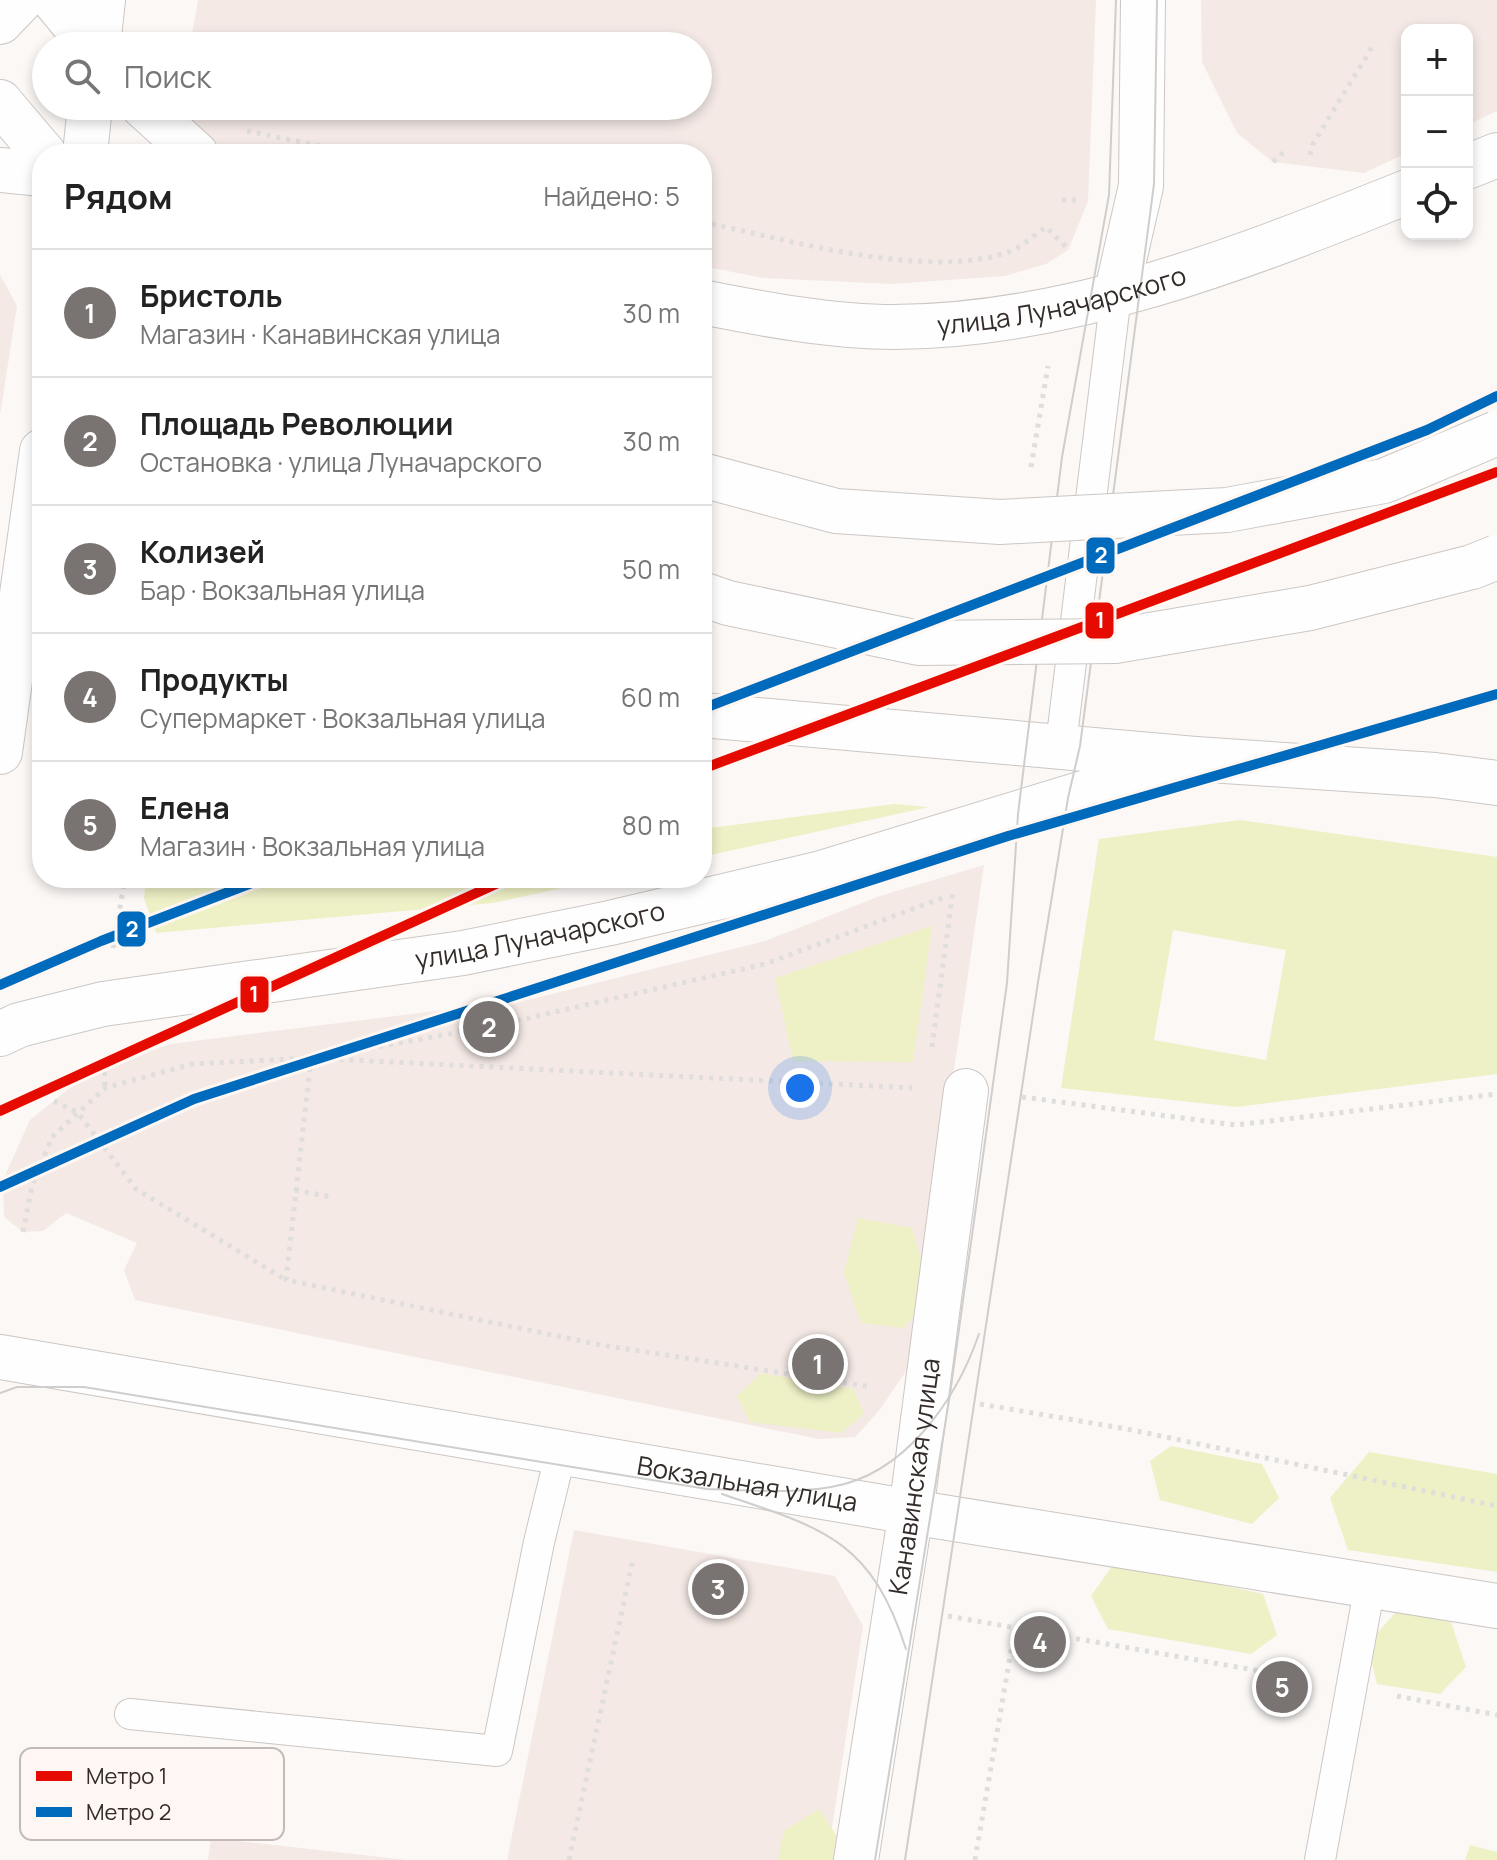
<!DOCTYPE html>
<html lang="ru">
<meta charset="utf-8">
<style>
:root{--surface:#fff;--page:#f6f6f6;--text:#222;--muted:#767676;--line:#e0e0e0;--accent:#797371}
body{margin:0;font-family:Manrope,sans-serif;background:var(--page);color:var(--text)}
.controls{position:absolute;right:24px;top:24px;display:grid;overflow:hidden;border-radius:16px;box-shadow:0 4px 12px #0003}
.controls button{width:72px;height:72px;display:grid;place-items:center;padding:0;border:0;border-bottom:2px solid var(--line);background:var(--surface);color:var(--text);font:40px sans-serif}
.you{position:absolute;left:800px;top:1088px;width:28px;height:28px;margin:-20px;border:6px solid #fff;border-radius:50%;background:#1a73e8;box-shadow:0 0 0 12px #1a73e833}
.badge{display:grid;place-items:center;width:52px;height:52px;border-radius:50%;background:var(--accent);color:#fff;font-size:26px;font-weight:700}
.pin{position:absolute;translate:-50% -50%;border:4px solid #fff;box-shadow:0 2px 8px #0006}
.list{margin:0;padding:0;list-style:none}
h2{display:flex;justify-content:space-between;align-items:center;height:104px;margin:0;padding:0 32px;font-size:34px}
h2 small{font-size:26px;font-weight:400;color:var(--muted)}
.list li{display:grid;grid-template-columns:52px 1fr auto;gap:24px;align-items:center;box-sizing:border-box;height:128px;padding:0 32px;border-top:2px solid var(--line)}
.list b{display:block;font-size:30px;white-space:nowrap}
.list p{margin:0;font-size:26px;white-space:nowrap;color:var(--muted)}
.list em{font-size:26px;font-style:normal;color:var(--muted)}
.icon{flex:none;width:44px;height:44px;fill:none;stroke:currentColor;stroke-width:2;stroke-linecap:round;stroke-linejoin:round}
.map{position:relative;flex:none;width:1497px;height:1860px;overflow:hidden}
.search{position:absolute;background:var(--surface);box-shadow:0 4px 12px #0003;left:32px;top:32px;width:680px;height:88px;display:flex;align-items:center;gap:20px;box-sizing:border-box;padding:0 28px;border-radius:44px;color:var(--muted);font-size:30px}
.panel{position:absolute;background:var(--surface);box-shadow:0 4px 12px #0003;left:32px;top:144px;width:680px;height:744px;border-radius:32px}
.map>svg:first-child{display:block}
.built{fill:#f4e9e5}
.green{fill:#eef1c6;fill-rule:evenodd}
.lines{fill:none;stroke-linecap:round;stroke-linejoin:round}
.lane-casing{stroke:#ccc7c4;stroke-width:32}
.street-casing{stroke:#ccc7c4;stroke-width:46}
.secondary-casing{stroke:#ccc7c4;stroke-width:46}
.path{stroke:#dfdedc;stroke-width:5;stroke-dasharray:4 6;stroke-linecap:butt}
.lane{stroke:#fefefe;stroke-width:30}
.street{stroke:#fefefe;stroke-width:44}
.secondary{stroke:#fefefe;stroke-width:44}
.tram{stroke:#cfcecc;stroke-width:2}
.secondary-bridge-casing{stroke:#ccc7c4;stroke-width:46;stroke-linecap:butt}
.secondary-bridge{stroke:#fefefe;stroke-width:44}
.metro-1-casing{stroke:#fef7f3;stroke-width:16}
.metro-2-casing{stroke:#fef7f3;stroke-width:16}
.metro-1{stroke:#e50b00;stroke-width:10}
.metro-2{stroke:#006abc;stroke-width:10}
.labels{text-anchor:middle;stroke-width:7;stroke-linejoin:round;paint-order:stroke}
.street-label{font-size:26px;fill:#332c29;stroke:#fef7f3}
.key{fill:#fef7f3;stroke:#c1bab6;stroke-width:2}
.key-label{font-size:22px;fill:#332c29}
.line-badge{stroke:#fef7f3;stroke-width:3}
.badge-label{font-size:22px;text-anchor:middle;font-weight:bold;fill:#fff}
</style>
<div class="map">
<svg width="1497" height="1860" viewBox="0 0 1497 1860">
<rect width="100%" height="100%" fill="#fbf8f6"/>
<g class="built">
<path d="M 198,0 L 1096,0 L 1088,201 L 1068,250 L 1046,264 L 1005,276 L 892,284 L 763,278 L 702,266 L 702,154 L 205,154 L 188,129 L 185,106 L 698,106 L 698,46 L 190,46 Z"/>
<path d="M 1201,0 L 1497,0 L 1497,111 L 1467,125 L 1467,30 L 1407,30 L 1407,153 L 1364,173 L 1273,162 L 1237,133 L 1202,62 Z"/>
<path d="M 0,275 L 17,306 L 0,415 Z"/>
<path d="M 984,865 L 911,1364 L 878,1412 L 855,1437 L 819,1439 L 135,1300 L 124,1270 L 137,1243 L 66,1213 L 43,1231 L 23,1232 L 4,1217 L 3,1180 L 30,1120 L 87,1074 L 170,1044 L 532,999 L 765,941 L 880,896 Z"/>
<path d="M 574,1530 L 835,1576 L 863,1626 L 827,1860 L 507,1860 Z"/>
<path d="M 211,1838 L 407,1860 L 208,1860 Z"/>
</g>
<g class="green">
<path d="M 894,804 L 929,807 L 702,857 L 702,829 Z"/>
<path d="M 1240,820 L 1497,857 L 1497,1074 L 1237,1107 L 1061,1088 L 1099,839 ZM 1173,930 L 1286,950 L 1266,1060 L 1154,1040 Z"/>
<path d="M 146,878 L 608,878 L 493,903 L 156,933 L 144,898 Z"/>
<path d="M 932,926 L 913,1062 L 793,1061 L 775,978 Z"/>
<path d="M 858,1218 L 912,1228 L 931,1295 L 904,1328 L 861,1323 L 844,1272 Z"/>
<path d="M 761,1373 L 854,1389 L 864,1414 L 841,1433 L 750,1422 L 737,1396 Z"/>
<path d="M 1171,1446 L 1262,1464 L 1279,1498 L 1252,1524 L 1160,1500 L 1150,1461 Z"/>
<path d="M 1369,1452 L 1497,1474 L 1497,1572 L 1348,1550 L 1330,1498 Z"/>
<path d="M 1115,1562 L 1263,1594 L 1277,1635 L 1251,1654 L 1108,1629 L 1091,1596 Z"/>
<path d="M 1398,1610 L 1451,1622 L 1466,1667 L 1440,1694 L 1377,1684 L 1367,1644 Z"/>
<path d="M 819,1809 L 844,1847 L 842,1860 L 778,1860 L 784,1831 Z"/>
<path d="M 1470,1845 L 1497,1852 L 1497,1860 L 1465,1860 Z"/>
</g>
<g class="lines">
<defs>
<g id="lane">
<path d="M 1061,744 L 1116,295"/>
<path d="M 130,1714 L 497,1751 L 539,1542 L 561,1452"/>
<path d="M 1320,1860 L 1370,1585"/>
</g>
<g id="street">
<path d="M 1116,295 L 1141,186 L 1143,0"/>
<path d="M 14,653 L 42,656"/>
<path d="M 702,715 L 1195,759"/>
<path id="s1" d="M 0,1357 L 911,1512 L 1497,1606"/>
<path id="s2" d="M 856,1860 L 911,1512 L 966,1091"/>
</g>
<g id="secondary">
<path d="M 54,0 L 92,46"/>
<path d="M 0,22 L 21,0"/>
<path d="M 98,46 L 103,0"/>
<path d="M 0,102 L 44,154"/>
<path d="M 143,106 L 196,154"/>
<path d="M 85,154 L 90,106"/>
<path d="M 1467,167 L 1497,155"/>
<path d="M 0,170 L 42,174"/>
<path id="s3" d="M 702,302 C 762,314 833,327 894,327 C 1072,326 1245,257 1407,192"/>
<path d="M 0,752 L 42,451"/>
<path id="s4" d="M 0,1034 L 19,1025 L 103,1004 L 463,953 L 610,923 L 818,874 L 1195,759 L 1435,775 L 1497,783"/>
</g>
</defs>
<use href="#lane" class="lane-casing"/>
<use href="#street" class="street-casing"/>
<use href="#secondary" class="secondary-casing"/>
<g class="path">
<path d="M 247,131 L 361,154"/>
<path d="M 1310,155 L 1313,144 L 1374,44"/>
<path d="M 1273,162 L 1284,152"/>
<path d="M 1062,200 L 1081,200"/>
<path d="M 702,222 C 786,239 930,282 1011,251 C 1023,246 1035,234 1046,227 L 1067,248"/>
<path d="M 1031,467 L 1048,366"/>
<path d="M 113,948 L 125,878"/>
<path d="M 932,1047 L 953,891"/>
<path d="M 320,1057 L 489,1027 L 765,964 L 945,897"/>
<path d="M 311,1058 L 286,1280 L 601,1345 L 872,1387"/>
<path d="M 104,1062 L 105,1088"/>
<path d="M 1022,1097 L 1236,1125 L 1497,1094"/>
<path d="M 54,1101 L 78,1113 L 136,1189 L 286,1280"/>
<path d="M 295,1190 L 332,1197"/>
<path d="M 23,1232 L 32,1186 L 52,1137 L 105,1088 L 192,1064 L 311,1058 L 912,1088"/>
<path d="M 980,1404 L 1127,1429 L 1497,1506"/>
<path d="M 948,1616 L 1305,1679"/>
<path d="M 1397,1696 L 1497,1715"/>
<path d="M 569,1860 L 633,1559"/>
<path d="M 975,1860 L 1015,1628"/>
</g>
<use href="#lane" class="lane"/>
<use href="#street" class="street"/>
<use href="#secondary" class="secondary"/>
<g class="tram">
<path d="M 0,1393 L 17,1387 L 84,1387 L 707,1489 C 747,1490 790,1494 831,1487 C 905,1475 956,1400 979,1334"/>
<path d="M 722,1494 C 822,1528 871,1539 906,1649"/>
<path d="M 875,1860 L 950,1394 L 1007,983 L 1018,814 L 1062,457 L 1109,195 L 1116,0"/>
<path d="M 905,1860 L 1038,982 L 1068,798 L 1080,746 L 1154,184 L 1157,0"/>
</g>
<defs>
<g id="secondary-bridge">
<path d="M 702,475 L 836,511 L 1000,522 L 1227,510 L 1384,481 L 1497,433"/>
<path d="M 702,594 L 728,603 L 919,643 L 1115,641 L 1310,608 L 1472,567 L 1497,557"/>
</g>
</defs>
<use href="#secondary-bridge" class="secondary-bridge-casing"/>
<use href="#secondary-bridge" class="secondary-bridge"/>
<defs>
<g id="metro-1">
<path d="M 702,769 L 1497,472"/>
<path d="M 0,1111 L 509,878"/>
</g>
<g id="metro-2">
<path d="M 702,709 L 1427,430 L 1497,396"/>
<path d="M 0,985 L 101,941 L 265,878"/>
<path d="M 0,1187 L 194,1099 L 1008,836 L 1497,694"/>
</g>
</defs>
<use href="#metro-1" class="metro-1-casing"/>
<use href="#metro-2" class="metro-2-casing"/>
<use href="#metro-1" class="metro-1"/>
<use href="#metro-2" class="metro-2"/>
</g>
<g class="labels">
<g class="street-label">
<text dy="9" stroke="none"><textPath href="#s3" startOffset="364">улица Луначарского</textPath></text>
<text dy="9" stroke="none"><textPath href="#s4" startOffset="550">улица Луначарского</textPath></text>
<text dy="9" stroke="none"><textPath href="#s2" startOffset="388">Канавинская улица</textPath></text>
<text dy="9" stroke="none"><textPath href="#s1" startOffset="758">Вокзальная улица</textPath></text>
</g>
</g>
<rect x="20" y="1748" width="264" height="92" rx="12" class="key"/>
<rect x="36" y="1771" width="36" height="10" fill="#e50b00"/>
<rect x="36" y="1807" width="36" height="10" fill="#006abc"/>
<g class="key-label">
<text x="86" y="1784">Метро 1</text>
<text x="86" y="1820">Метро 2</text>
</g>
<g class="line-badge">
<rect x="1085" y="536" width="31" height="39" rx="8" fill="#006abc"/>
<rect x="1084" y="601" width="31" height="39" rx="8" fill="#e50b00"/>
<rect x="116" y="910" width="31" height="38" rx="8" fill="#006abc"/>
<rect x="239" y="975" width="31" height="39" rx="8" fill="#e50b00"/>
</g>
<g class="badge-label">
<text x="1101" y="563">2</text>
<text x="1100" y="628">1</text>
<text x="132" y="937">2</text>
<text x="254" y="1002">1</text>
</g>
</svg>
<div class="controls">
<button>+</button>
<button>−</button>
<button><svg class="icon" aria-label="locate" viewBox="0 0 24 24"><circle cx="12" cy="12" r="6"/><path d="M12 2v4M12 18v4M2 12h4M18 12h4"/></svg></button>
</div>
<div class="you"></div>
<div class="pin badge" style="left:818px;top:1364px">1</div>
<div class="pin badge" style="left:489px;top:1027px">2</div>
<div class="pin badge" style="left:718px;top:1589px">3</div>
<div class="pin badge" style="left:1040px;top:1642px">4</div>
<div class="pin badge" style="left:1282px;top:1687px">5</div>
<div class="search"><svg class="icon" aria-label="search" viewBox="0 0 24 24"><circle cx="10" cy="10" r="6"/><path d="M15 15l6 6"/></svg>Поиск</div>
<section class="panel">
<h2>Рядом<small>Найдено: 5</small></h2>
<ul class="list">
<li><span class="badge">1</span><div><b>Бристоль</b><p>Магазин · Канавинская улица</p></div><em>30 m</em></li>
<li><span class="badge">2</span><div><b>Площадь Революции</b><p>Остановка · улица Луначарского</p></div><em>30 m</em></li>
<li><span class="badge">3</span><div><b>Колизей</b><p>Бар · Вокзальная улица</p></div><em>50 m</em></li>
<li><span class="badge">4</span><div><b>Продукты</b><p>Супермаркет · Вокзальная улица</p></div><em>60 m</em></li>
<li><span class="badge">5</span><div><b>Елена</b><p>Магазин · Вокзальная улица</p></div><em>80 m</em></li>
</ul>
</section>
</div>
